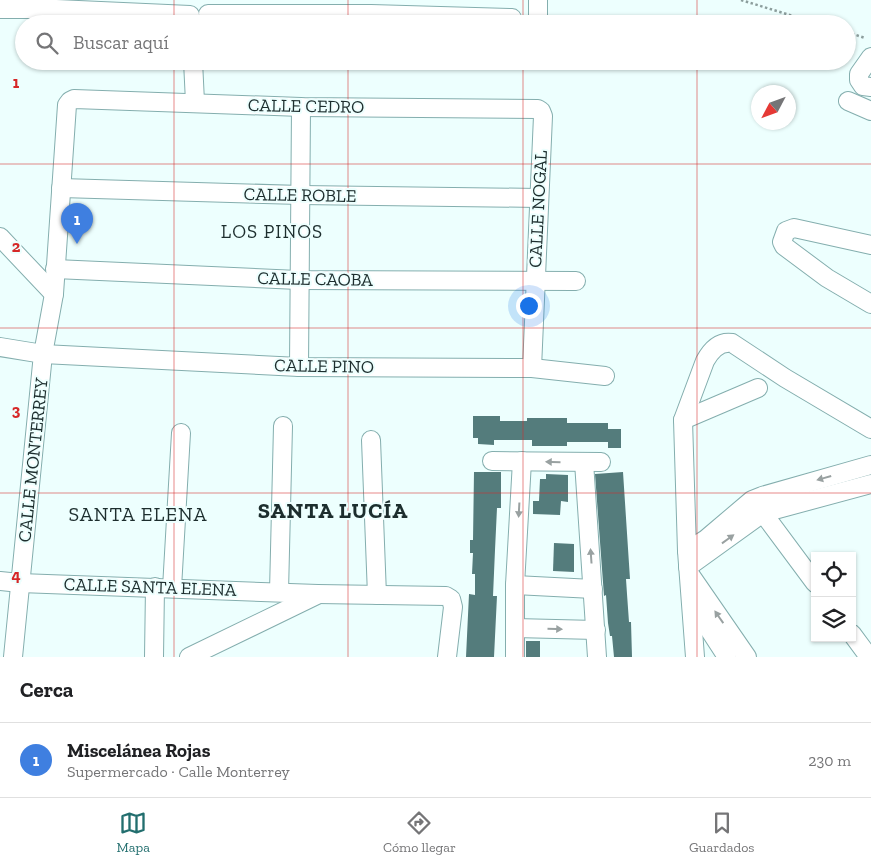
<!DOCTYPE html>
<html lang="es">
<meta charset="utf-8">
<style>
:root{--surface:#fff;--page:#f6f6f6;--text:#202124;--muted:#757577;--line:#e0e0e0;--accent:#226e6e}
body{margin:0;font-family:"Zilla Slab",serif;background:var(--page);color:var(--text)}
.controls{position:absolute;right:15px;bottom:15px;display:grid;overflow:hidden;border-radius:0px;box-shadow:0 1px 4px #0004}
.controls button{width:45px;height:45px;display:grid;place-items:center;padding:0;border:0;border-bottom:1px solid var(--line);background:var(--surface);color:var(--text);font:25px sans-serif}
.compass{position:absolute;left:751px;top:85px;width:45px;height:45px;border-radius:50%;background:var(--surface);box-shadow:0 1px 4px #0004;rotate:229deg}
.you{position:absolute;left:528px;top:305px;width:18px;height:18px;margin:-12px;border:4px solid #fff;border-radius:50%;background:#1a73e8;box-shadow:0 0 0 8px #1a73e833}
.badge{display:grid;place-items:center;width:32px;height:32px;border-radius:50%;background:var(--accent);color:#fff;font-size:16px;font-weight:700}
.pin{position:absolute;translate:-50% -41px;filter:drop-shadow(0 1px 2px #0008)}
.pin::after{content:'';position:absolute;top:26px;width:18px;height:15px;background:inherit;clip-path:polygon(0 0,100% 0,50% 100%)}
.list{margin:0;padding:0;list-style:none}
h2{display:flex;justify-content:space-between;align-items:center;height:65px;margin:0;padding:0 20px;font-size:21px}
h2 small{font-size:16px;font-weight:400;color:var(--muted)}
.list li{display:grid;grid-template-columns:32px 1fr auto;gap:15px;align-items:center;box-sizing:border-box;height:75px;padding:0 20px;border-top:1px solid var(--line)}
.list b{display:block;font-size:19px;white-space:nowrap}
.list p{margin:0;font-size:16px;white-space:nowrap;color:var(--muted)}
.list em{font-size:16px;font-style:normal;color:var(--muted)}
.icon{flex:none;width:28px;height:28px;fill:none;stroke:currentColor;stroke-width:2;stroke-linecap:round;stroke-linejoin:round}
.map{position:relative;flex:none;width:871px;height:657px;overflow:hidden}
.search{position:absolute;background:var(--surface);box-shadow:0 1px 4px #0004;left:15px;right:15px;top:15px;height:55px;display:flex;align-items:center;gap:12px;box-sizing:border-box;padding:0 18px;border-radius:28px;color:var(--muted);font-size:19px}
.sheet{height:140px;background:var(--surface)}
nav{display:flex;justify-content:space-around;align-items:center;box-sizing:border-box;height:70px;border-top:1px solid var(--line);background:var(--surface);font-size:14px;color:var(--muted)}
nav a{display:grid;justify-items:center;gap:2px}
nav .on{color:var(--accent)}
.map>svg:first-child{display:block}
.building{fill:#547c7c}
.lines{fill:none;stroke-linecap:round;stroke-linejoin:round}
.minor-casing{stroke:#84aeae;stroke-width:20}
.path{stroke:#8c9e9d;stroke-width:2.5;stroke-dasharray:2.5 2.5;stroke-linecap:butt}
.minor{stroke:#fff;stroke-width:18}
.oneway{fill:#99a1a1}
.grid{fill:none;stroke:#d62828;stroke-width:1;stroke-opacity:0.55}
.labels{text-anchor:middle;stroke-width:4;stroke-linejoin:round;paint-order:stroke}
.street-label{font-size:18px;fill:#1d2e2e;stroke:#edfffe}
.neighbourhood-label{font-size:19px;letter-spacing:1px;fill:#1d2e2e;stroke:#edfffe}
.quarter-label{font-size:20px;letter-spacing:1px;fill:#1d2e2e;stroke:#edfffe}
.district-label{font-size:22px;font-weight:bold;letter-spacing:1px;fill:#1d2e2e;stroke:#edfffe}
.grid-label{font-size:16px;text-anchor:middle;font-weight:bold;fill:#d62828;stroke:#edfffe;stroke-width:4;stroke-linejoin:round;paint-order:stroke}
</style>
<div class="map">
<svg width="871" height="657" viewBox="0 0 871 657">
<rect width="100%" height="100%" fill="#edfffe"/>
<g class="building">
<path d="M 473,416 L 500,416 L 500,421 L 527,421 L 527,418 L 567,418 L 567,423 L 608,423 L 608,429 L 621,429 L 621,448 L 608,448 L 608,442 L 567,442 L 567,446 L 532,446 L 532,440 L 494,440 L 494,445 L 478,444 L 478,438 L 473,438 Z"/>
<path d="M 474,472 L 501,472 L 501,508 L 497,508 L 495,550 L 493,596 L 497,596 L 494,657 L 466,657 L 469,594 L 475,595 L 475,574 L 472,574 L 473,553 L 470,553 L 470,540 L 473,540 Z"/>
<path d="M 623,472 L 630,579 L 626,579 L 627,594 L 629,622 L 631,622 L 632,657 L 614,657 L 612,636 L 610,636 L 608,623 L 606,595 L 604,596 L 595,474 Z"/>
<path d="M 546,474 L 568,475 L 568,502 L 561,501 L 560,515 L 533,514 L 533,501 L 539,501 L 540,479 L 546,479 Z"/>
<path d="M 554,543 L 574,544 L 574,572 L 553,571 Z"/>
<rect x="526" y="641" width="14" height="16"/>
</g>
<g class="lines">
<defs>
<g id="minor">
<path d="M 538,0 L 538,24"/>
<path d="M 0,9 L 56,9 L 190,15"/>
<path d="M 208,14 L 371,14 L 512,18"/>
<path d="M 871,57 L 859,74 L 859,80 L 863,86 L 871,87"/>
<path d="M 193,61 L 195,102"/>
<path d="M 848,101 L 871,111"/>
<path d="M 61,188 L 301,195 L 538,198"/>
<path d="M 0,237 L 54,294"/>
<path d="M 871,245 L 794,228 L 786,231 L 782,242 L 784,246 L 827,278 L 871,304"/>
<path d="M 55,269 L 298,280 L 576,281"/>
<path d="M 0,347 L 43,354 L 299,367 L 532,368 L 605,376"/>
<path d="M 299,367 L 301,107"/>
<path d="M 683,420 L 758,388"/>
<path d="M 371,440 L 377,595"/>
<path d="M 492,461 L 601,462"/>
<path d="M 584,462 L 597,657"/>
<path d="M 763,513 L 815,583"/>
<path d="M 687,551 L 706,539 L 752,500 L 762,496 L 871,465"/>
<path d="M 688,567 L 763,513 L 871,484"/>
<path d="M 689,573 L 747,657"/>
<path d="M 0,581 L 20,583 L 318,594 L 446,596 L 451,599 L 453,607 L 447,657"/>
<path d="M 515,585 L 593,589"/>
<path d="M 172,588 L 181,433"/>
<path d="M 279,592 L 283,426"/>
<path d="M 692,603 L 727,657"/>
<path d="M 515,628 L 596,630"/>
<path d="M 852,634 L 869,657"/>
<path d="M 13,657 L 43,354 L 54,294 L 67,105 L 70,101 L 74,99 L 301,107 L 538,109 L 541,111 L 543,116 L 532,368"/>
<path d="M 154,657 L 155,587"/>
<path d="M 189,657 L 317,595"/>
<path d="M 515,657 L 515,585 L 522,461"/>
<path d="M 695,657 L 687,551 L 683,420 L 705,361 C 711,350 719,341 732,343 L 785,378 L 871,429"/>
</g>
</defs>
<use href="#minor" class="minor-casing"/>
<g class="path">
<path d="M 741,0 L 819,24"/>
<path d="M 847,32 L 865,38"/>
</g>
<use href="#minor" class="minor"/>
</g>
<defs><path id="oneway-solid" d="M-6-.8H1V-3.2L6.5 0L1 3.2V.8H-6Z" transform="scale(1.25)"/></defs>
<g class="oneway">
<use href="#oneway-solid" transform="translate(553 462) rotate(-179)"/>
<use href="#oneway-solid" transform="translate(824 478) rotate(164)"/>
<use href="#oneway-solid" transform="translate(519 510) rotate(93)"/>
<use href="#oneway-solid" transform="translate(728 539) rotate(-36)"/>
<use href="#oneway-solid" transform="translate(591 556) rotate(-94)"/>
<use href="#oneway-solid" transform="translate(719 617) rotate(-125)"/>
<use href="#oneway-solid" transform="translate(555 629) rotate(2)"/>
</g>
<path class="grid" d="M 174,0 L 174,24M 348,0 L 348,24M 523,0 L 523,24M 697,0 L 697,24M 174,61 L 174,657M 348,61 L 348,657M 523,61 L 523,657M 697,61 L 697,657M 0,164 L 871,164M 0,328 L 871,328M 0,493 L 871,493"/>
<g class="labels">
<g class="street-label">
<text transform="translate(306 106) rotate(1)" y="6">CALLE CEDRO</text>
<text transform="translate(300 195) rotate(1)" y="6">CALLE ROBLE</text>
<text transform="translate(538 209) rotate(-87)" y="6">CALLE NOGAL</text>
<text transform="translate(315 279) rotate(1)" y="6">CALLE CAOBA</text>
<text transform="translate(324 366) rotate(1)" y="6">CALLE PINO</text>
<text transform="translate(33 460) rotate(-84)" y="6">CALLE MONTERREY</text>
<text transform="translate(150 587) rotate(2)" y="6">CALLE SANTA ELENA</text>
</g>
<g class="neighbourhood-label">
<text x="272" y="238">LOS PINOS</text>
</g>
<g class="quarter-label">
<text x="138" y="521">SANTA ELENA</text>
</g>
<g class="district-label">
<text x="333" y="518">SANTA LUCÍA</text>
</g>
</g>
<g class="grid-label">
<text x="16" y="88">1</text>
<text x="16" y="252">2</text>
<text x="16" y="416">3</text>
<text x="16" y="581">4</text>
</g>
</svg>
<div class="controls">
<button><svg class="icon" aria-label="locate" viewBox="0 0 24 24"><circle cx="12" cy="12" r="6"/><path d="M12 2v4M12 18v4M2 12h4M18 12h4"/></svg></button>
<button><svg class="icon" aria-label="layers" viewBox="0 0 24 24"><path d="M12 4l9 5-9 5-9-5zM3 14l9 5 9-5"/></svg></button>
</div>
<svg class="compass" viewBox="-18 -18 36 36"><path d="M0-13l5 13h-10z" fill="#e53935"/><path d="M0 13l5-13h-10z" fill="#757577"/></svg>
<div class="you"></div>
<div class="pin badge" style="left:77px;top:244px;background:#3f7fe0">1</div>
<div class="search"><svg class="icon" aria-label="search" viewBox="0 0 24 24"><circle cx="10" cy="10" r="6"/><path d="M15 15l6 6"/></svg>Buscar aquí</div>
</div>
<section class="sheet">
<h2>Cerca<small></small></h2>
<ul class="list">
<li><span class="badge" style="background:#3f7fe0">1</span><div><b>Miscelánea Rojas</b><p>Supermercado · Calle Monterrey</p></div><em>230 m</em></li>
</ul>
</section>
<nav>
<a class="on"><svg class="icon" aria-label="map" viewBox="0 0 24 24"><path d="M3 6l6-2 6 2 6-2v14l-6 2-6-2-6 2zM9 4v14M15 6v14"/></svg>Mapa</a>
<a><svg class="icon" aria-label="directions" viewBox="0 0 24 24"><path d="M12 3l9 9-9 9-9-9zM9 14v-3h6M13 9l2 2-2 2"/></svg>Cómo llegar</a>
<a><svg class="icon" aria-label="saved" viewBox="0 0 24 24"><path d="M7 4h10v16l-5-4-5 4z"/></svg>Guardados</a>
</nav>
